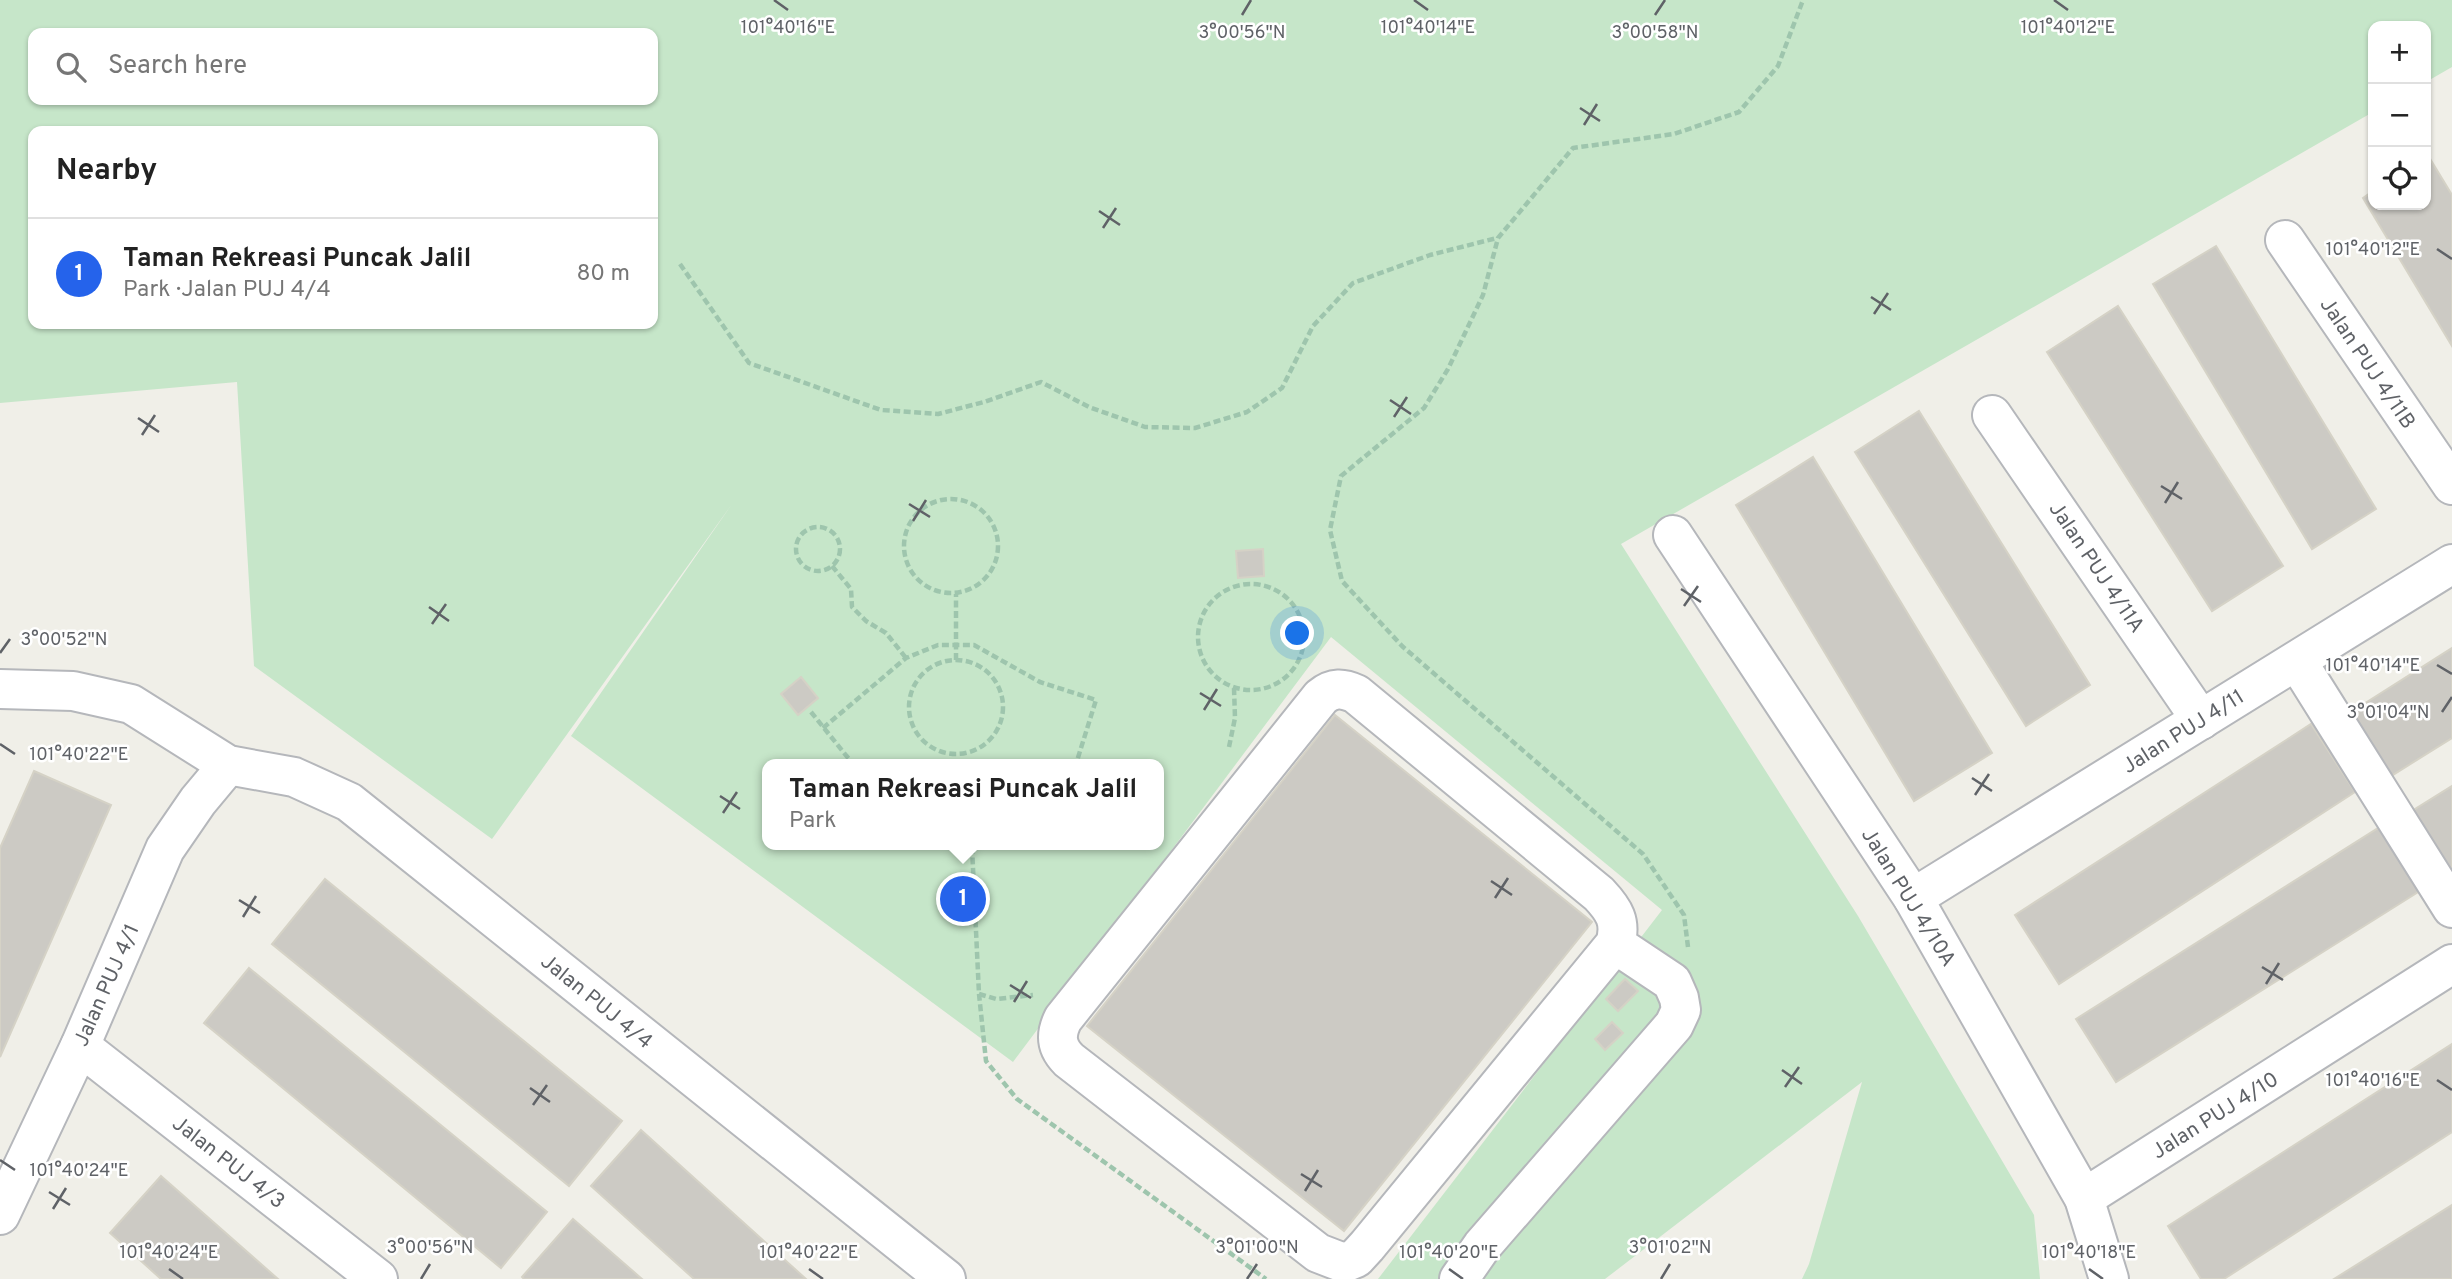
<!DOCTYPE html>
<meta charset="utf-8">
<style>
:root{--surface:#fff;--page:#f6f6f6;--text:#222;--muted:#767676;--line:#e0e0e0;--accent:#2563eb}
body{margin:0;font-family:Overpass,sans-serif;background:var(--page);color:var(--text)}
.controls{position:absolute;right:21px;top:21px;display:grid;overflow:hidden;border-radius:14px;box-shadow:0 2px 5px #0004}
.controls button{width:63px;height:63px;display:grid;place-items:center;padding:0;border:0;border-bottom:2px solid var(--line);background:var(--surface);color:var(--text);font:35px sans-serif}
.you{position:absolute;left:1298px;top:634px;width:24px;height:24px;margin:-18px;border:5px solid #fff;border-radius:50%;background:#1a73e8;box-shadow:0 0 0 10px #1a73e833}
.badge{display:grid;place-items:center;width:46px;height:46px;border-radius:50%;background:var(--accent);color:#fff;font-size:23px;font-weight:700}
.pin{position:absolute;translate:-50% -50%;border:4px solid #fff;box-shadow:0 2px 7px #0006}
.popup{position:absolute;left:762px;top:759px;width:402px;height:91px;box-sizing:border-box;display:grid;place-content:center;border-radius:14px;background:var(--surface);filter:drop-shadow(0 2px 5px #0005);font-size:23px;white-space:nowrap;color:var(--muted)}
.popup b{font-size:26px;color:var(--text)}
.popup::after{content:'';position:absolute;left:50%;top:100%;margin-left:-14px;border:14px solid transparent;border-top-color:var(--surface)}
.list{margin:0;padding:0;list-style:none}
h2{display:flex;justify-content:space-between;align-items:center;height:91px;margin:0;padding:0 28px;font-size:30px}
h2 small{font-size:23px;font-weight:400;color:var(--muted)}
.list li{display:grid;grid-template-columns:46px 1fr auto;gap:21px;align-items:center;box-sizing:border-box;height:112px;padding:0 28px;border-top:2px solid var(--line)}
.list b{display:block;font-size:26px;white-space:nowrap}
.list p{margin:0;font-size:23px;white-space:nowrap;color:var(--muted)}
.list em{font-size:23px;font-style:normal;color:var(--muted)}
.icon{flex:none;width:38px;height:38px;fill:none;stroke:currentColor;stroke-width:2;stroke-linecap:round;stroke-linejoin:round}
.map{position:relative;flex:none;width:2452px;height:1279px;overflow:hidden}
.search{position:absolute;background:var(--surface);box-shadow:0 2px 5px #0004;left:28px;top:28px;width:630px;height:77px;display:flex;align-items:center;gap:18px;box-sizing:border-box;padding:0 24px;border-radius:14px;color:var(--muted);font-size:26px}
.panel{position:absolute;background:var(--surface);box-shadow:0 2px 5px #0004;left:28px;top:126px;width:630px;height:203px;border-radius:14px}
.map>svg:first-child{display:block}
.green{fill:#c6e6c9;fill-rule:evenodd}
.building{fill:#cccac4;stroke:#d5d2c6;stroke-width:2}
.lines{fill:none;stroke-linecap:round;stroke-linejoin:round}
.minor-casing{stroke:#b5b7bb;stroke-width:42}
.path{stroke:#9ec5ad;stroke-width:4.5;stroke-dasharray:7 3.5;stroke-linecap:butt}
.minor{stroke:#fff;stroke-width:38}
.ticks{fill:none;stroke:#5f6267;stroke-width:2.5}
.labels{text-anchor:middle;stroke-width:5;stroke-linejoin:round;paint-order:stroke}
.street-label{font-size:21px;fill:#5f6267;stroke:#fff}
.ticks-label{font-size:18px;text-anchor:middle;fill:#5f6267;stroke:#fff;stroke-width:5;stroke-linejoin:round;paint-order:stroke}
</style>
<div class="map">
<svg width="2452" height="1279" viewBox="0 0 2452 1279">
<rect width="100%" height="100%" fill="#f0efe8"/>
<path class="green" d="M 0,0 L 2452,0 L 2452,67 L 2426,82 L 2426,26 L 2373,26 L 2373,112 L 1621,544 L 1858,916 L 2034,1215 L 2040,1279 L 1802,1279 L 1809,1264 L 1862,1082 L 1605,1279 L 1378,1279 L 1662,910 L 1331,637 L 1013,1062 L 571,736 L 732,504 L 492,839 L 254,666 L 237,382 L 0,403 ZM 33,33 L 653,33 L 653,100 L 33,100 ZM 33,131 L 653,131 L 653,324 L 33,324 ZM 767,764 L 1159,764 L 1159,845 L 767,845 Z"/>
<g class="building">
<path d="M 2429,157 L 2452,195 L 2452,346 L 2363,198 L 2373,191 L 2373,205 L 2426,205 L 2426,159 Z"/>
<path d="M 2216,246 L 2376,509 L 2312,549 L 2153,284 Z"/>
<path d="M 2118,306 L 2283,566 L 2212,611 L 2047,352 Z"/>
<path d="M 1919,411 L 2090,685 L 2026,726 L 1855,452 Z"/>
<path d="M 1813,457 L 1992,753 L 1914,801 L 1736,505 Z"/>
<path d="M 1263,549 L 1264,576 L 1238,578 L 1236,551 Z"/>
<path d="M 2452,648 L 2452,738 L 2388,778 L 2348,714 Z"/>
<path d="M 801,677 L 818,698 L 798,715 L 781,694 Z"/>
<path d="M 1335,715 L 1592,922 L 1344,1231 L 1087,1026 Z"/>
<path d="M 2311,724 L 2355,792 L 2059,984 L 2015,915 Z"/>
<path d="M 34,771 L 111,805 L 0,1057 L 0,848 Z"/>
<path d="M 2452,786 L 2452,876 L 2407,814 Z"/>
<path d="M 2383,825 L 2423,889 L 2116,1082 L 2076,1019 Z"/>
<path d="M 325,879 L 622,1121 L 569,1186 L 272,944 Z"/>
<path d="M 249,968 L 547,1212 L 501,1268 L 204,1023 Z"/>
<path d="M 1625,979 L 1638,991 L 1618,1011 L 1606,999 Z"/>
<path d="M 1612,1022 L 1623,1033 L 1605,1050 L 1595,1039 Z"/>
<path d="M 2452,1044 L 2452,1132 L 2224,1279 L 2201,1279 L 2168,1226 Z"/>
<path d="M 641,1130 L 806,1279 L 694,1279 L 591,1186 Z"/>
<path d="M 161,1176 L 278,1279 L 161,1279 L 110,1233 Z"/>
<path d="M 2452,1205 L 2452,1279 L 2334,1279 Z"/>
<path d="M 573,1219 L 642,1279 L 524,1279 L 522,1277 Z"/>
</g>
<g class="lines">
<defs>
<g id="minor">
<path d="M 2285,240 L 2452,485"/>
<path d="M 1992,415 L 2201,720"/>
<path d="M 1673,535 L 1913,898 L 2084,1198 L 2109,1279"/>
<path d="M 2297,661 L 2452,908"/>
<path d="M 0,689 L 73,691 L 131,704 L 228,765 L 294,777 L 349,802 L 946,1279"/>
<path d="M 1913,898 L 2452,564"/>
<path d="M 80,1046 L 378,1279"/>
<path d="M 2084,1198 L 2452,964"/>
<path d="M 0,1215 L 80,1046 L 165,849 L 198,801 L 228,765"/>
<path d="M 1459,1279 L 1482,1246 L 1674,1025 L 1681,1010 L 1679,998 L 1672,982 L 1615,944 L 1367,1246 L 1356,1258 L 1344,1263 L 1318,1253 L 1069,1060 C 1056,1047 1055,1035 1063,1019 L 1321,697 C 1333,687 1343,688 1356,694 L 1599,894 C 1614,910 1622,922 1615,944"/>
</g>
</defs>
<use href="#minor" class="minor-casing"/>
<g class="path">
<path d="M 680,264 L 749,363 L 881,410 L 938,414 L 984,402 L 1041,382 L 1089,407 L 1145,427 L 1195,428 L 1247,412 L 1282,388 L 1313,326 L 1353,283 L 1430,255 L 1497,238"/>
<circle cx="951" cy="546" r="47"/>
<circle cx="818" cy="549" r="22"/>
<path d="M 832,566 L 851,589 L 852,607 L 866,621 L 886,633 L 906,658"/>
<circle cx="1251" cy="637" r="53"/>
<circle cx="956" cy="707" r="47"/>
<path d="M 956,660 L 956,594"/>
<path d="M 811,712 L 853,764"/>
<path d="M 823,728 L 906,658 L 938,645 L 974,645 L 1040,682 L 1096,700 L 1076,764"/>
<path d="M 1229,747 L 1235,718 L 1234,688"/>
<path d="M 963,845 L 972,847 L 978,845"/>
<path d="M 972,847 L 979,994 L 986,1061 L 1017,1099 L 1266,1279"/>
<path d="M 1688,947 L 1684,915 L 1643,854 L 1402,646 L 1342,581 L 1330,530 L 1341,476 L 1424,408 L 1448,369 L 1483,295 L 1498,238 L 1573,148 L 1674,134 L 1739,112 L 1778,66 L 1803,0"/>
<path d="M 979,994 L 996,999 L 1033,995"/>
</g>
<use href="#minor" class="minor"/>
</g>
<path class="ticks" d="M 774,0 L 788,10M 1414,0 L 1428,10M 2054,0 L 2068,10M 1242,15 L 1251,0M 1655,15 L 1665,0M 1580,108 L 1600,121M 1584,125 L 1597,104M 1099,211 L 1120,225M 1103,228 L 1116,208M 2437,249 L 2452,259M 1871,297 L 1891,310M 1874,314 L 1888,293M 1390,400 L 1411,414M 1394,417 L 1407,397M 138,418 L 159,432M 142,435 L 155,415M 2161,486 L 2182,499M 2165,503 L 2178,482M 909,504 L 930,517M 913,521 L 926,500M 1681,589 L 1701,602M 1684,606 L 1698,586M 429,607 L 449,621M 432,624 L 446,604M 0,653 L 10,639M 2437,665 L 2452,674M 1200,693 L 1221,706M 1204,710 L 1217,689M 2442,712 L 2452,697M 0,744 L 15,754M 1972,778 L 1992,791M 1975,795 L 1989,774M 720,796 L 740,809M 723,813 L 737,792M 1491,881 L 1512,895M 1495,898 L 1508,878M 239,900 L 260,913M 243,917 L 256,896M 2262,967 L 2283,980M 2266,984 L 2279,963M 1010,985 L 1031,998M 1014,1002 L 1027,981M 1782,1070 L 1802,1084M 2437,1080 L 2452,1090M 1785,1087 L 1799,1067M 530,1088 L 550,1102M 533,1105 L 547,1085M 0,1160 L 15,1170M 1301,1174 L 1322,1187M 1305,1191 L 1318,1170M 49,1192 L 70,1205M 53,1209 L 66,1188M 169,1269 L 183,1279M 809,1269 L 823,1279M 1449,1269 L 1463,1279M 2089,1269 L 2103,1279M 421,1279 L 430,1264M 1247,1279 L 1257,1264M 1661,1279 L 1670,1264"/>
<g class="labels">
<g class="street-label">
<text transform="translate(2368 363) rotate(56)" y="7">Jalan PUJ 4/11B</text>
<text transform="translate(2097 567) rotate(56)" y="7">Jalan PUJ 4/11A</text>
<text transform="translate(2183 731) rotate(-32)" y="7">Jalan PUJ 4/11</text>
<text transform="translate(1909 897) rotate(58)" y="7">Jalan PUJ 4/10A</text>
<text transform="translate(106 985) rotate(-66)" y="7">Jalan PUJ 4/1</text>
<text transform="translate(597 1001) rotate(39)" y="7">Jalan PUJ 4/4</text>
<text transform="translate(2215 1115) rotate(-32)" y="7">Jalan PUJ 4/10</text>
<text transform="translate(229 1162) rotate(38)" y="7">Jalan PUJ 4/3</text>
</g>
</g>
<g class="ticks-label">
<text x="1428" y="33">101°40'14"E</text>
<text x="2068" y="33">101°40'12"E</text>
<text x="788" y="33">101°40'16"E</text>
<text x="1242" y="38">3°00'56"N</text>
<text x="1655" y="38">3°00'58"N</text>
<text x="2373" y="255">101°40'12"E</text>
<text x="64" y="645">3°00'52"N</text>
<text x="2373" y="671">101°40'14"E</text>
<text x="2388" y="718">3°01'04"N</text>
<text x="79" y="760">101°40'22"E</text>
<text x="2373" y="1086">101°40'16"E</text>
<text x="79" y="1176">101°40'24"E</text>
<text x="430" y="1253">3°00'56"N</text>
<text x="1257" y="1253">3°01'00"N</text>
<text x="1670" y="1253">3°01'02"N</text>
<text x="169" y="1258">101°40'24"E</text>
<text x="809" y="1258">101°40'22"E</text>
<text x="1449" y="1258">101°40'20"E</text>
<text x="2089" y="1258">101°40'18"E</text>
</g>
</svg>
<div class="controls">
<button>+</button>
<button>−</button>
<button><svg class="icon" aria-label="locate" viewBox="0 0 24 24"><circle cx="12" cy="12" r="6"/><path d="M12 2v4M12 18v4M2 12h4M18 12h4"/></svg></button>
</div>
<div class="you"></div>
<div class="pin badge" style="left:963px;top:899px">1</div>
<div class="popup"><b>Taman Rekreasi Puncak Jalil</b>Park</div>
<div class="search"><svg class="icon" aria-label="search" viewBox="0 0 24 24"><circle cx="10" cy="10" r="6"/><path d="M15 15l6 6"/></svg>Search here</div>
<section class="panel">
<h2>Nearby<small></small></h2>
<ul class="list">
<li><span class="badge">1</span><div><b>Taman Rekreasi Puncak Jalil</b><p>Park · Jalan PUJ 4/4</p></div><em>80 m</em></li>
</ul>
</section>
</div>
